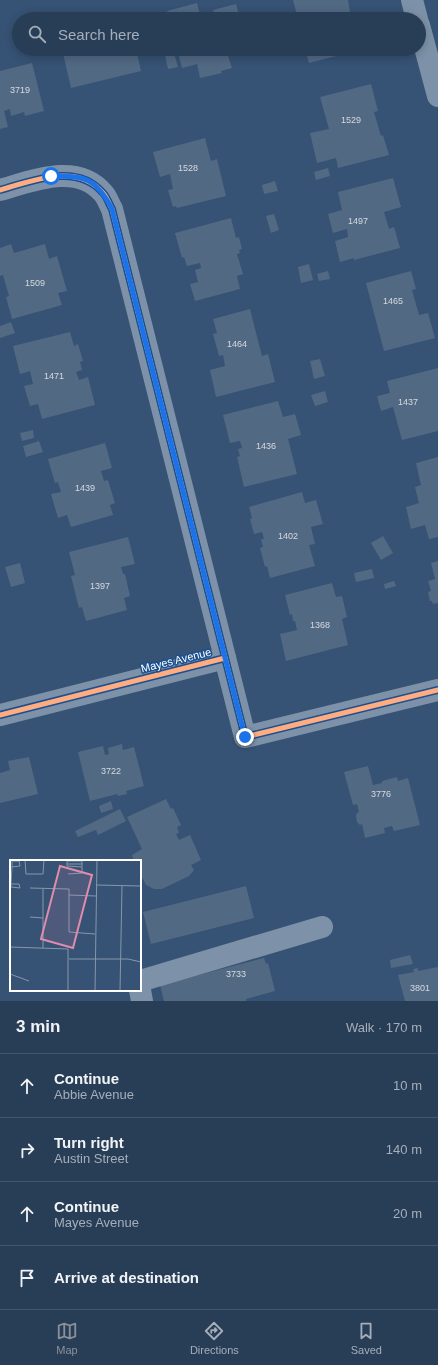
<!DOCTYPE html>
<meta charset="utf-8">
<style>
:root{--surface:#283e57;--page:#30455d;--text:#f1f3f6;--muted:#a5aeba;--line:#44576d;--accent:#8c9099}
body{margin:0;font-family:Helvetica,sans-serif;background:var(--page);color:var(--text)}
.stop{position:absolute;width:12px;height:12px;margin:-9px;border:3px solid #1a73e8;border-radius:50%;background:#fff}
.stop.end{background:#1a73e8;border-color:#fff;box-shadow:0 1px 4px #0008}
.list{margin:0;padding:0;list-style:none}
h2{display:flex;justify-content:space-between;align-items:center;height:52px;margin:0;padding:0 16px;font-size:17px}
h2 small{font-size:13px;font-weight:400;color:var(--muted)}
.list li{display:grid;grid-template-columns:26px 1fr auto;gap:12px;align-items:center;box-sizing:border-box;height:64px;padding:0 16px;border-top:1px solid var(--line)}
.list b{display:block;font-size:15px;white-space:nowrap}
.list p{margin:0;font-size:13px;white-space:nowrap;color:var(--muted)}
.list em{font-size:13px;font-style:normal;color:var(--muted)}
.icon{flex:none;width:22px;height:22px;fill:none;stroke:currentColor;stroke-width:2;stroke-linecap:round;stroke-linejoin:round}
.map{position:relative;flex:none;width:438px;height:1001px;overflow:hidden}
.search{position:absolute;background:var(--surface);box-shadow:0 2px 10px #0003;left:12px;right:12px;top:12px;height:44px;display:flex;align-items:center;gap:10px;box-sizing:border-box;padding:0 14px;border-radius:22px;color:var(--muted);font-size:15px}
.sheet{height:308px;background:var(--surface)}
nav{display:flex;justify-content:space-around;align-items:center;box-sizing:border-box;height:56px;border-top:1px solid var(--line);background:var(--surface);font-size:11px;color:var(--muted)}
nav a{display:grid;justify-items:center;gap:2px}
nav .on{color:var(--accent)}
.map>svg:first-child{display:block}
.building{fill:#526984}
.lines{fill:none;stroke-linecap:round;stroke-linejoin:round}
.minor{stroke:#7d92a8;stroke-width:22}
.cycleway-casing{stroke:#1b4f8f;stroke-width:8}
.cycleway{stroke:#ffac80;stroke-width:5}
.route{stroke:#1a73e8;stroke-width:5}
.labels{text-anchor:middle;stroke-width:3;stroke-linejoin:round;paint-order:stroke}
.number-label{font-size:9px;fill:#d4dae0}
.street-label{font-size:11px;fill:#fff;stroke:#1b4f8f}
.inset-road{fill:none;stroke:#8697ac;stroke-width:1}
.view{fill:#e08cad;fill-opacity:0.15;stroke:#e08cad;stroke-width:2}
.inset-edge{fill:none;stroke:#fff;stroke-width:2}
</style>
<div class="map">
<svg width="438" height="1001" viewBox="0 0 438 1001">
<rect width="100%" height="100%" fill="#365274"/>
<g class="building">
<path d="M 293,0 L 348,0 L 350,12 L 346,13 L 348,19 L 298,19 Z"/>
<path d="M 197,3 L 201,19 L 170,19 L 167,11 Z"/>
<path d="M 236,4 L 240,19 L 215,19 L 213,10 Z"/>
<path d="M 62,49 L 136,49 L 141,71 L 71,88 Z"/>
<path d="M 177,49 L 247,49 L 248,51 L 228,56 L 232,68 L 221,71 L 222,73 L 200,78 L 197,64 L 182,68 Z"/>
<path d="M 305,49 L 355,49 L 356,51 L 309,63 Z"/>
<path d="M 174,53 L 178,67 L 168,69 L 165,55 Z"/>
<path d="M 32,63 L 44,111 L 25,116 L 24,112 L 11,116 L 10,109 L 4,111 L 8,127 L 0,129 L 0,71 Z"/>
<path d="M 371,84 L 378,111 L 374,112 L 381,136 L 383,135 L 389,155 L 338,168 L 336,158 L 317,163 L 310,133 L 329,129 L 320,97 Z"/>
<path d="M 205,138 L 211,161 L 217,159 L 226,196 L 177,208 L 176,206 L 173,207 L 168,190 L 173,189 L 170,174 L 160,177 L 153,152 Z"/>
<path d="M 328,168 L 330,176 L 316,180 L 314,172 Z"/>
<path d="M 393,178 L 401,207 L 384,212 L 389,229 L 394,227 L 400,248 L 354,260 L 354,258 L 340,262 L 335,241 L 348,237 L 347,229 L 333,233 L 328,214 L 342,210 L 338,192 Z"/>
<path d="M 275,181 L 278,191 L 264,194 L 262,185 Z"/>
<path d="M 274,214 L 279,230 L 271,233 L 266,216 Z"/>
<path d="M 231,218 L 236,238 L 239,237 L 242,249 L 239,250 L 240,253 L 237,254 L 243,274 L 237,276 L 240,289 L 195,301 L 190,284 L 198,282 L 195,270 L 201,268 L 200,263 L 187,266 L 184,257 L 182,258 L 175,233 Z"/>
<path d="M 11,244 L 14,253 L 45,244 L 49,259 L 57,256 L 67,291 L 58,293 L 62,305 L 12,319 L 6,297 L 9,296 L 3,275 L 0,276 L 0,248 Z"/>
<path d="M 309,264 L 313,280 L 301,283 L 298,267 Z"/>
<path d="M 328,271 L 330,279 L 319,281 L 317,274 Z"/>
<path d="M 411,271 L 416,289 L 412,290 L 419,315 L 428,313 L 435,338 L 384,351 L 366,283 Z"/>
<path d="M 250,309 L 262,356 L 268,354 L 275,382 L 216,397 L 210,370 L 225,366 L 223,355 L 219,356 L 213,334 L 217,333 L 213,319 Z"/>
<path d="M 11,322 L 15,333 L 0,338 L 0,326 Z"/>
<path d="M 70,332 L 74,346 L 78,344 L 83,361 L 80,362 L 82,370 L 76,372 L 79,380 L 88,377 L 95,405 L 42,419 L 38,404 L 30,406 L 24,386 L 33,384 L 30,371 L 20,374 L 13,346 Z"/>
<path d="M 320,359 L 325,376 L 314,379 L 310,361 Z"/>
<path d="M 438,368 L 438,431 L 402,440 L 393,407 L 381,411 L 377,396 L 390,393 L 387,381 Z"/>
<path d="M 325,391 L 328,402 L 315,406 L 311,395 Z"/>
<path d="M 278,401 L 283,417 L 295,414 L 301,435 L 288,439 L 297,474 L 244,487 L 237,457 L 240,456 L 238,449 L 242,448 L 240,441 L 230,443 L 223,415 Z"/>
<path d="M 33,430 L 34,438 L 22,441 L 20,433 Z"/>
<path d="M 39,441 L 43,452 L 26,457 L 23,446 Z"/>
<path d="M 105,443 L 112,468 L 101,471 L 104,481 L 108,480 L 115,503 L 110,505 L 113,515 L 71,527 L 67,515 L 58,518 L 51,494 L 61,492 L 58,482 L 55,483 L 48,459 Z"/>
<path d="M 438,457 L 438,537 L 429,539 L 425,525 L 411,529 L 406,507 L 419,503 L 415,487 L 421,485 L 416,463 Z"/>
<path d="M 302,492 L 305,503 L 316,500 L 323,524 L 311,527 L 315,544 L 309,545 L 315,566 L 270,578 L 267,566 L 265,567 L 260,548 L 263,547 L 261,539 L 264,539 L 262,532 L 254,534 L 250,519 L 252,518 L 249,507 Z"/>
<path d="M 383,536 L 393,553 L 381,560 L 371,543 Z"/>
<path d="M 128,537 L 135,564 L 121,567 L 123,574 L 125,574 L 130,596 L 124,598 L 127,610 L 86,621 L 82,607 L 79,608 L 71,576 L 75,575 L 69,552 Z"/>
<path d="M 438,561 L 438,603 L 433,604 L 432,601 L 430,601 L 428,592 L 431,591 L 428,581 L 435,579 L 431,563 Z"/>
<path d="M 20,563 L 25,583 L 11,587 L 5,567 Z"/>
<path d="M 372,569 L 374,578 L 356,582 L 354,573 Z"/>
<path d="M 394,581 L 396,586 L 385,589 L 384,584 Z"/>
<path d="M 332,583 L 336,597 L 342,596 L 347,617 L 342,619 L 348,645 L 286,661 L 280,634 L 297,630 L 295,621 L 293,621 L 292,614 L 290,615 L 285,595 Z"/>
<path d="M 122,744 L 123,750 L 134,747 L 144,786 L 126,791 L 127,794 L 118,796 L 117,794 L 90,801 L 78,752 L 103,746 L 105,755 L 109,754 L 108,748 Z"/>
<path d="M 29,757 L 38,794 L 0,803 L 0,773 L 10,770 L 8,761 Z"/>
<path d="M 368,766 L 373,785 L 382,783 L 382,781 L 397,777 L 398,781 L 408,778 L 420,825 L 394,831 L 392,826 L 384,828 L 385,833 L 365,838 L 362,824 L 360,825 L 357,822 L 356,816 L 357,813 L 359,812 L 357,804 L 353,805 L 344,772 Z"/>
<path d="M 166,799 L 171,809 L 173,808 L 181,825 L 177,827 L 179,833 L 176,834 L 179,840 L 190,835 L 201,860 L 191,865 L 194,870 L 189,876 L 162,889 L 154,889 L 146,885 L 140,873 L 140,861 L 134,861 L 132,855 L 142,849 L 127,817 Z"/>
<path d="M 111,801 L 113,809 L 101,813 L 99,806 Z"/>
<path d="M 120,809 L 126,821 L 98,835 L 96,830 L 78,837 L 75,831 Z"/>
<path d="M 246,886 L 254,918 L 151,944 L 143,912 Z"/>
<path d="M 410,955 L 413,964 L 391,968 L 390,960 Z"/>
<path d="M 264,958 L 266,964 L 268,963 L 275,991 L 246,999 L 246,1001 L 164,1001 L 160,985 Z"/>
<path d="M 438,967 L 438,1001 L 405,1001 L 398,975 L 414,972 L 413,969 L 418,968 L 418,971 Z"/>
</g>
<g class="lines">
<g class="minor">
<path d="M 412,0 L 417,19"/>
<path d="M 419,25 L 438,96"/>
<path d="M 0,190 C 32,181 77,162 103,193 C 107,197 109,204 112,209 L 245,737 L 438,690"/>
<path d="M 0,715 L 225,658"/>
<path d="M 140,981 L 322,927"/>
<path d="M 140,990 L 142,1001"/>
</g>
<defs>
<g id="cycleway">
<path d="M 0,190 C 32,181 77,162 103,193 C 107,197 109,204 112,209 L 245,737 L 438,690"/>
<path d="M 0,715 L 225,658"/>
</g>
</defs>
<use href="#cycleway" class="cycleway-casing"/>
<use href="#cycleway" class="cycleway"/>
</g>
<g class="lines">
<path class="route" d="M 51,176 C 85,176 96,178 112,209 L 245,737"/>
</g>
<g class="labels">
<g class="number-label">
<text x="20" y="93">3719</text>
<text x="351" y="123">1529</text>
<text x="188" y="171">1528</text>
<text x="358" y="224">1497</text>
<text x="35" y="286">1509</text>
<text x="393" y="304">1465</text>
<text x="237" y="347">1464</text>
<text x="54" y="379">1471</text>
<text x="408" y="405">1437</text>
<text x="266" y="449">1436</text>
<text x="85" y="491">1439</text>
<text x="288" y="539">1402</text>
<text x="100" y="589">1397</text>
<text x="320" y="628">1368</text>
<text x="111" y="774">3722</text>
<text x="381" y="797">3776</text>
<text x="236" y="977">3733</text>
<text x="420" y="991">3801</text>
</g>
<g class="street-label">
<text transform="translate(176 660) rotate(-14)" y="4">Mayes Avenue</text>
</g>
</g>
<g transform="translate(10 860)">
<rect width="131" height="131" fill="#365274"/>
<path class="inset-road" d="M 15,0 L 16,14 L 33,14 L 34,0M 57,0 L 57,6 L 72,7 L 72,0M 57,1 L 72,1M 57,4 L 72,4M 2,7 L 2,1 L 9,1M 58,14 L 72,13 L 72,7M 0,24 L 9,24 L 10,28 L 1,27 L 1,24 L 2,7 L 10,6 L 9,0M 86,25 L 131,26M 20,28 L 59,29 L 59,72 L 85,74M 59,35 L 86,36M 20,57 L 33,58M 0,87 L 58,89 L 58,131M 33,88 L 33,29M 59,99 L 118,99 L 131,102M 0,114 L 19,121M 85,131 L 87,0M 110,131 L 112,26"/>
<path class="view" d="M 50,6 L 82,15 L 63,88 L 31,79 Z"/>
<rect width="131" height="131" class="inset-edge"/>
</g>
</svg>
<div class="stop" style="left:51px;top:176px"></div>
<div class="stop end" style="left:245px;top:737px"></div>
<div class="search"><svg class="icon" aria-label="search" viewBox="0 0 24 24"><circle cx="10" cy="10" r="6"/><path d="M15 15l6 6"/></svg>Search here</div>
</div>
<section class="sheet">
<h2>3 min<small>Walk · 170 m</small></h2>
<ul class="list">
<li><svg class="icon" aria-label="ahead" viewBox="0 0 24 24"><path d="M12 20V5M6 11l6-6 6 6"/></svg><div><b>Continue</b><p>Abbie Avenue</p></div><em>10 m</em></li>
<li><svg class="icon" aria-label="right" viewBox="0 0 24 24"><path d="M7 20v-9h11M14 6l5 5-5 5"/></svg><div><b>Turn right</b><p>Austin Street</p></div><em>140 m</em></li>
<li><svg class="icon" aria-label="ahead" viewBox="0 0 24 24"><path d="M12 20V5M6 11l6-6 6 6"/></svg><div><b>Continue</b><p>Mayes Avenue</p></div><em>20 m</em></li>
<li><svg class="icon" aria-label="arrive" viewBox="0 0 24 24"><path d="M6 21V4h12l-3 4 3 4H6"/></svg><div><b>Arrive at destination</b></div></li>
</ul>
</section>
<nav>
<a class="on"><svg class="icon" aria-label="map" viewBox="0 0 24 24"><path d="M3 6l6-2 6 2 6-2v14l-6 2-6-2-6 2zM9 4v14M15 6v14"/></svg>Map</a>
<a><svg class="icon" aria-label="directions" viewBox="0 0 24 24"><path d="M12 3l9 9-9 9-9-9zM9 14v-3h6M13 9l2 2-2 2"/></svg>Directions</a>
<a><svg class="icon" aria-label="saved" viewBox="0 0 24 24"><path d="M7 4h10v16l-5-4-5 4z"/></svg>Saved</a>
</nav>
